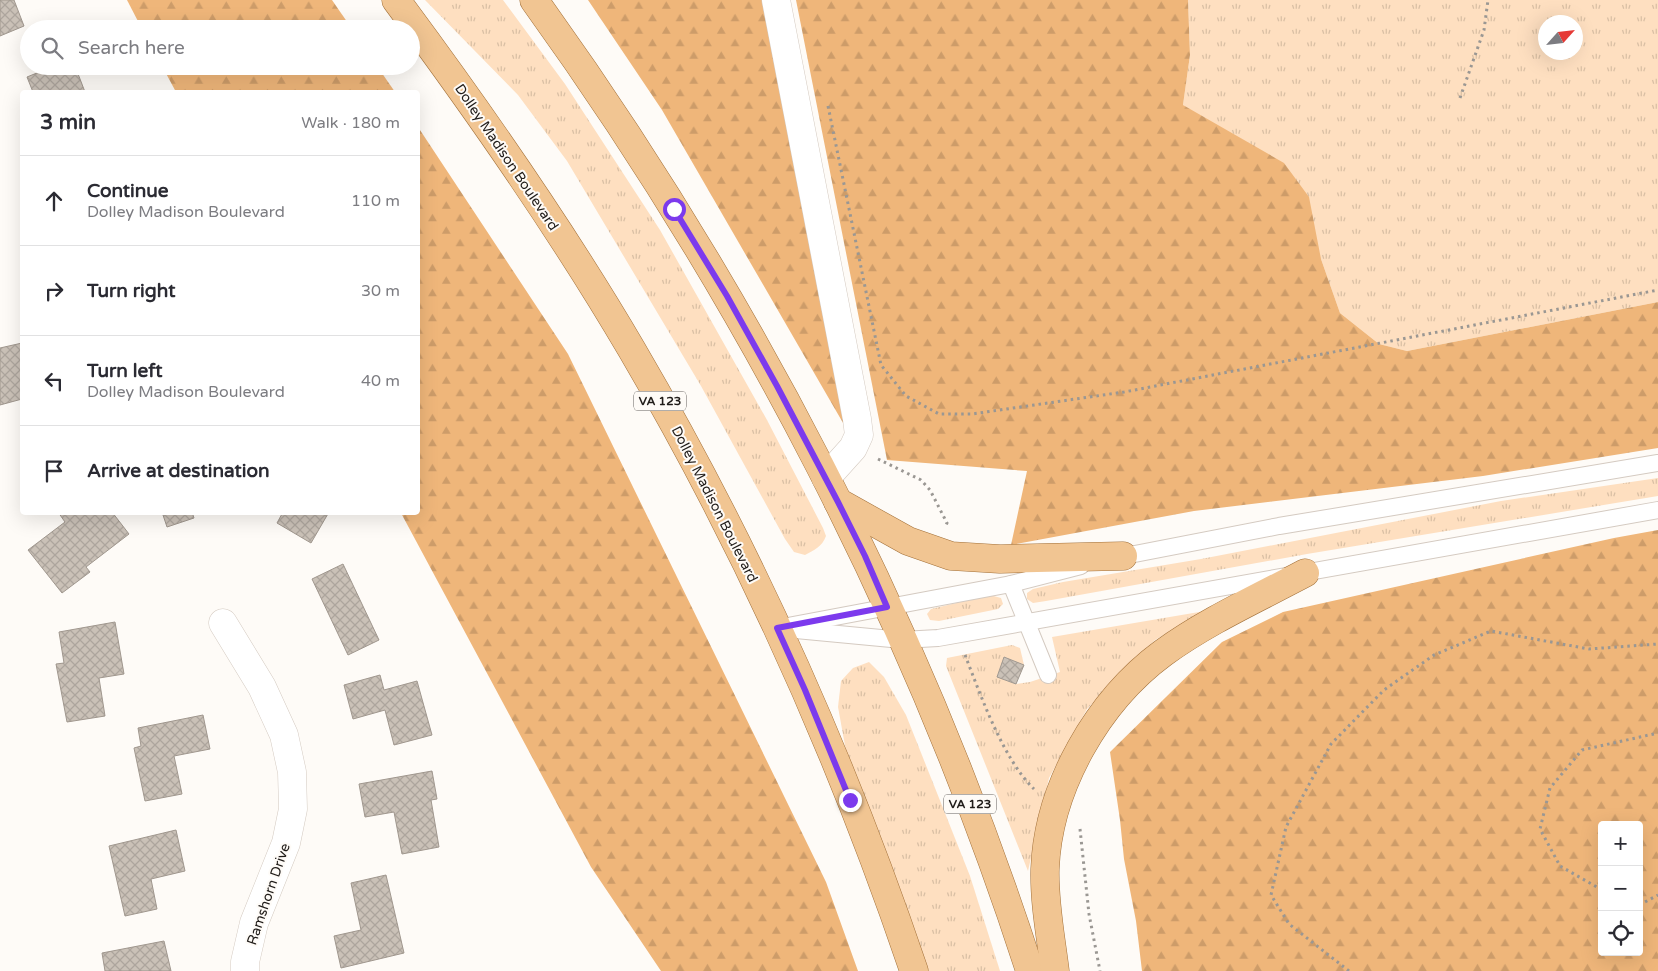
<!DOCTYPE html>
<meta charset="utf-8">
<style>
:root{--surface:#fff;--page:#f2f2f3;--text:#2b2b33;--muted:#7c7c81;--line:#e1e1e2}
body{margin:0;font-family:"Varela Round",sans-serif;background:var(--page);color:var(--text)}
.controls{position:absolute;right:15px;bottom:15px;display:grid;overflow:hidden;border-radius:5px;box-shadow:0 5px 20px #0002}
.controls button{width:45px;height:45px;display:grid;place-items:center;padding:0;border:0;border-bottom:1px solid var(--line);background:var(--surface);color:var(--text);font:25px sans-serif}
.compass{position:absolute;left:1538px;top:15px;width:45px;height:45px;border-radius:50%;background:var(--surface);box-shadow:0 5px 20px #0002;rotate:63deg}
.stop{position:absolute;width:15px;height:15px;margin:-11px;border:4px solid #7c3aed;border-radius:50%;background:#fff}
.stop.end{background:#7c3aed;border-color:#fff;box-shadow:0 1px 5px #0008}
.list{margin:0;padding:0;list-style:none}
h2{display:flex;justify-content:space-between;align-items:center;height:65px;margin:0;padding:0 20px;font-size:21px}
h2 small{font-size:16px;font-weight:400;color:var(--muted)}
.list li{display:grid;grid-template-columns:32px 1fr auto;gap:15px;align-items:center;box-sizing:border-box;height:90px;padding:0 20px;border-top:1px solid var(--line)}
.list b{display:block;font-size:19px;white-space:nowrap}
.list p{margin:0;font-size:16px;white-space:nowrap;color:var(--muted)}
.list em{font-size:16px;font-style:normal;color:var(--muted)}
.icon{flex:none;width:28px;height:28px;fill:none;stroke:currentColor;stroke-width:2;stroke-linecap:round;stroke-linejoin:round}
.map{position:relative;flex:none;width:1658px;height:971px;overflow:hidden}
.search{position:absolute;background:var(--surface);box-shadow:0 5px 20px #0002;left:20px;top:20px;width:400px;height:55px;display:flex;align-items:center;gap:12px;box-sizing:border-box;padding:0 18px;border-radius:28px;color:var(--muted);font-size:19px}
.panel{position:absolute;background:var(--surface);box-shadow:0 5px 20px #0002;left:20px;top:90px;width:400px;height:425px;border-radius:5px}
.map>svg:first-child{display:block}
.grass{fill:url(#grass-tufts);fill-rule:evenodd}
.forest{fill:url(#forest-firs);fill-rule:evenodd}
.building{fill:url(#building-cross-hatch);stroke:#a0978e}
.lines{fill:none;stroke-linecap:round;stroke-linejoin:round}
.service-casing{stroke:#d4cac1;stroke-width:18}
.minor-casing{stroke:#d4cac1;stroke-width:29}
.primary-casing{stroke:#a27039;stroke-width:29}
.path{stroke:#9a9793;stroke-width:3;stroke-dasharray:2.5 4;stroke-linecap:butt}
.service{stroke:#fff;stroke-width:16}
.minor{stroke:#fff;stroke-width:28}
.primary{stroke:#f1c592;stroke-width:28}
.route{stroke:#7c3aed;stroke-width:6}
.labels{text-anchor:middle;stroke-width:4;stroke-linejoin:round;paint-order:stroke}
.shield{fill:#fefbf7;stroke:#635f5c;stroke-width:1}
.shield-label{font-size:12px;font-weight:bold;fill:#201c19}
.street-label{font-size:14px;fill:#201c19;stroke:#fefbf7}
</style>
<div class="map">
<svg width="1658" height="971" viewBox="0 0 1658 971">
<defs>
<pattern id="grass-tufts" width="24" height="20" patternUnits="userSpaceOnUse" patternTransform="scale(1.25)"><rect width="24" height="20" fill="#fedfc0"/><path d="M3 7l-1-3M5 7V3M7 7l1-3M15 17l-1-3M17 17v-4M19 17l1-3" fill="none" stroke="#d9bfa4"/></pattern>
<pattern id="forest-firs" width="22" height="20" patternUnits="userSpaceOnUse" patternTransform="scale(1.25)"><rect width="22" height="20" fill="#efb67a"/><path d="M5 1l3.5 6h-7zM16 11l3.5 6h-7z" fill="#cd9c69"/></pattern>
<pattern id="building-cross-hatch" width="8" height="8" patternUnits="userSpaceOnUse" patternTransform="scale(1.25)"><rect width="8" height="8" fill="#cac1b7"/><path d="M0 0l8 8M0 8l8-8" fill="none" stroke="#ada59d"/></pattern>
</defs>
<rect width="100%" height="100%" fill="#fefbf7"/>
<g class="grass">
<path d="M 425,0 L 503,0 L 565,84 L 660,230 L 767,420 L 823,528 L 826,536 C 822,547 814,550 805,555 L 794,552 L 785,539 L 701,386 L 567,161 L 518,95 Z"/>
<path d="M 1188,0 L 1658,0 L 1658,302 L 1407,351 L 1379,344 L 1340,313 L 1321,259 L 1183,105 L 1190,55 ZM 1546,22 L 1576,22 L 1576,52 L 1546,52 Z"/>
<path d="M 1658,478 L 1658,496 L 1307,554 L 1046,601 L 1033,603 L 1027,599 L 1027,593 L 1033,589 L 1063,582 L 1201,559 L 1501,501 Z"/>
<path d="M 990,595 L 1001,598 L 1003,604 L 998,609 L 939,621 L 930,620 L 927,614 L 931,609 Z"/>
<path d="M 1205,611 L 1155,640 L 1087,709 L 1049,778 L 1028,871 L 946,666 L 947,658 L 1012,645 L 1020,648 L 1024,665 L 1004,657 L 997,677 L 1016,684 L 1030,682 L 1060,672 L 1052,637 Z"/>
<path d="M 869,662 L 884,677 L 906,715 L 970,876 L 1000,971 L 927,971 L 848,762 L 838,707 L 841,681 L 853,668 Z"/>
</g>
<g class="forest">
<path d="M 127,0 L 332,0 L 352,29 L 142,29 Z"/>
<path d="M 588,0 L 768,0 L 850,435 L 662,110 Z"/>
<path d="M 796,0 L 1188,0 L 1190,55 L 1183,105 L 1284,163 L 1309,197 L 1321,259 L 1340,313 L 1379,344 L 1407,351 L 1658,302 L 1658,448 L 1483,476 L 1194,511 L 1011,545 L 1027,471 L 887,460 Z"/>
<path d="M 162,66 L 377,66 L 395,92 L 176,92 Z"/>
<path d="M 418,127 L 568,354 L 826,882 L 858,971 L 661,971 L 591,867 L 401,513 L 418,512 Z"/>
<path d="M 1658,530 L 1658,971 L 1142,971 L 1136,921 L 1124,859 L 1120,820 L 1110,752 L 1222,642 L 1283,612 L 1614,538 ZM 1602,825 L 1639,825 L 1639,952 L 1602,952 Z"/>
</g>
<g class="building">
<path d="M 0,0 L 14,0 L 24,26 L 0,36 Z"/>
<path d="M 54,66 L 75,66 L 85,92 L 33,92 L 27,77 Z"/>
<path d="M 22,343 L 22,399 L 0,405 L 0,348 Z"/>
<path d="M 58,512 L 112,512 L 129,534 L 86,567 L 90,572 L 62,593 L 28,550 L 65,522 Z"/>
<path d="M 162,512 L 192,512 L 194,518 L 167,527 Z"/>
<path d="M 283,512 L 329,512 L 311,543 L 277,523 Z"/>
<path d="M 343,564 L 379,640 L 348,655 L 312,579 Z"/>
<path d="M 115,622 L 124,674 L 99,678 L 105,716 L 67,722 L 56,664 L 64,663 L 59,632 Z"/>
<path d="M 1004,657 L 1024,665 L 1016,684 L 997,677 Z"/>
<path d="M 380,675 L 384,690 L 417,681 L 432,735 L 394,745 L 385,710 L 353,719 L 344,685 Z"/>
<path d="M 203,715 L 210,749 L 174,756 L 182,794 L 145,801 L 134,748 L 141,746 L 138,728 Z"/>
<path d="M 432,771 L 437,799 L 431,800 L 439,847 L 402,854 L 394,812 L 365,817 L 359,784 Z"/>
<path d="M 176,830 L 185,871 L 151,879 L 157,909 L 125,916 L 109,846 Z"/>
<path d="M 386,875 L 404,953 L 341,968 L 334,936 L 361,930 L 351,883 Z"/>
<path d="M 164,941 L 171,971 L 105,971 L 102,953 Z"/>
</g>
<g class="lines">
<defs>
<g id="service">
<path d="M 1114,558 L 1279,526 L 1658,463"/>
<path d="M 1011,584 L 1048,675"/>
<path d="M 777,628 L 1011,584 L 1081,566"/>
<path d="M 796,630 L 902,640 L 938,638 L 1658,510"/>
</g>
<g id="minor">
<path d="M 776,0 L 857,419 L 859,435 L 853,448 L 826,478"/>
<path d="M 223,623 L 262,687 L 284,735 L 292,772 L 293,809 L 286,843 L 254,923 L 245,962 L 245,971"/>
</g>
<g id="primary">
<path d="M 396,0 C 480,113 561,229 632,350 C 747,546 841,755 914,971"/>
<path d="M 534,0 C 747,295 918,624 1030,971"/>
<path d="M 838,502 L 908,541 L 951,556 L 1000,559 L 1123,556"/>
<path d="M 1055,971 C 1051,938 1044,903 1045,869 C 1048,787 1098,701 1163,653 C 1207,621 1258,598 1305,573"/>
</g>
</defs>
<use href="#service" class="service-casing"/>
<use href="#minor" class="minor-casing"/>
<use href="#primary" class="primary-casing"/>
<g class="path">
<path d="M 1460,98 L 1484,30 L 1488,0"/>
<path d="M 828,106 L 881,365 L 906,396 L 939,414 L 972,414 L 1124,392 L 1658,290"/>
<path d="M 878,459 L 921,480 L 930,490 L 947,523 L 946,525"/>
<path d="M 965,655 C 981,696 1003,759 1034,789"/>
<path d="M 1080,829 L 1089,914 L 1100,971"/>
<path d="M 1602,890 L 1560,866 L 1540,829 L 1550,788 L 1582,750 L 1658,733"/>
<path d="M 1639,902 L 1643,903 L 1658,895"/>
<path d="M 1349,971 L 1289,924 L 1271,895 L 1286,827 L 1331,744 L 1384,690 L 1434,655 L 1491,631 L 1589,649 L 1658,644"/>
</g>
<use href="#service" class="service"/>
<use href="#minor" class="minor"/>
<use href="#primary" class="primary"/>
</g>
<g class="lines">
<path class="route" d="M 674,209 L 727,296 L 777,386 L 838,502 L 865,556 L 887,607 L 777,628 L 805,690 L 850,800"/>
</g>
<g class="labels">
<g class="shield">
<rect x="634" y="391.5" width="52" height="19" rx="4"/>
<rect x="944" y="794.5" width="52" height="19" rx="4"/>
</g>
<g class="shield-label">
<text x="660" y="405">VA 123</text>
<text x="970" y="808">VA 123</text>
</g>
<g class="street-label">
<text transform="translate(507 157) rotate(56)" y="5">Dolley Madison Boulevard</text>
<text transform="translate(715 504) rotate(63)" y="5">Dolley Madison Boulevard</text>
<text transform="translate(268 894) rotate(-71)" y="5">Ramshorn Drive</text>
</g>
</g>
</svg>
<div class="controls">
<button>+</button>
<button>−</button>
<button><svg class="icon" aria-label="locate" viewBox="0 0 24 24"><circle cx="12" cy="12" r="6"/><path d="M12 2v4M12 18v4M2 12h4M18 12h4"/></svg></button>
</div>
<svg class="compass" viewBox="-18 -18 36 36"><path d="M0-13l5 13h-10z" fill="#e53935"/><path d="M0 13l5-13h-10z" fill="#7c7c81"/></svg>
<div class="stop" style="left:674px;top:209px"></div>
<div class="stop end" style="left:850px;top:800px"></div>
<div class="search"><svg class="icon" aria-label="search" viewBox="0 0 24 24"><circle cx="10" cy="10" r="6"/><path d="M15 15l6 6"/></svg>Search here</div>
<section class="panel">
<h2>3 min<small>Walk · 180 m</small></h2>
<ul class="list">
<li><svg class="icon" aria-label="ahead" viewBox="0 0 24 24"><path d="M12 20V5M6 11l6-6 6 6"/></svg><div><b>Continue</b><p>Dolley Madison Boulevard</p></div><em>110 m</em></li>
<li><svg class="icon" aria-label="right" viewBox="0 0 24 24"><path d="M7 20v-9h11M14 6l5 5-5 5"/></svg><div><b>Turn right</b></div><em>30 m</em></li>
<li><svg class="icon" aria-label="left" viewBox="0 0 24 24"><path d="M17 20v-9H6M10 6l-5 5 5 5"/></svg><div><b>Turn left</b><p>Dolley Madison Boulevard</p></div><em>40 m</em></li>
<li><svg class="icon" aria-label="arrive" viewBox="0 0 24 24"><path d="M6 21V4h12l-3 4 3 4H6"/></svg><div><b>Arrive at destination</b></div></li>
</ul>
</section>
</div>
